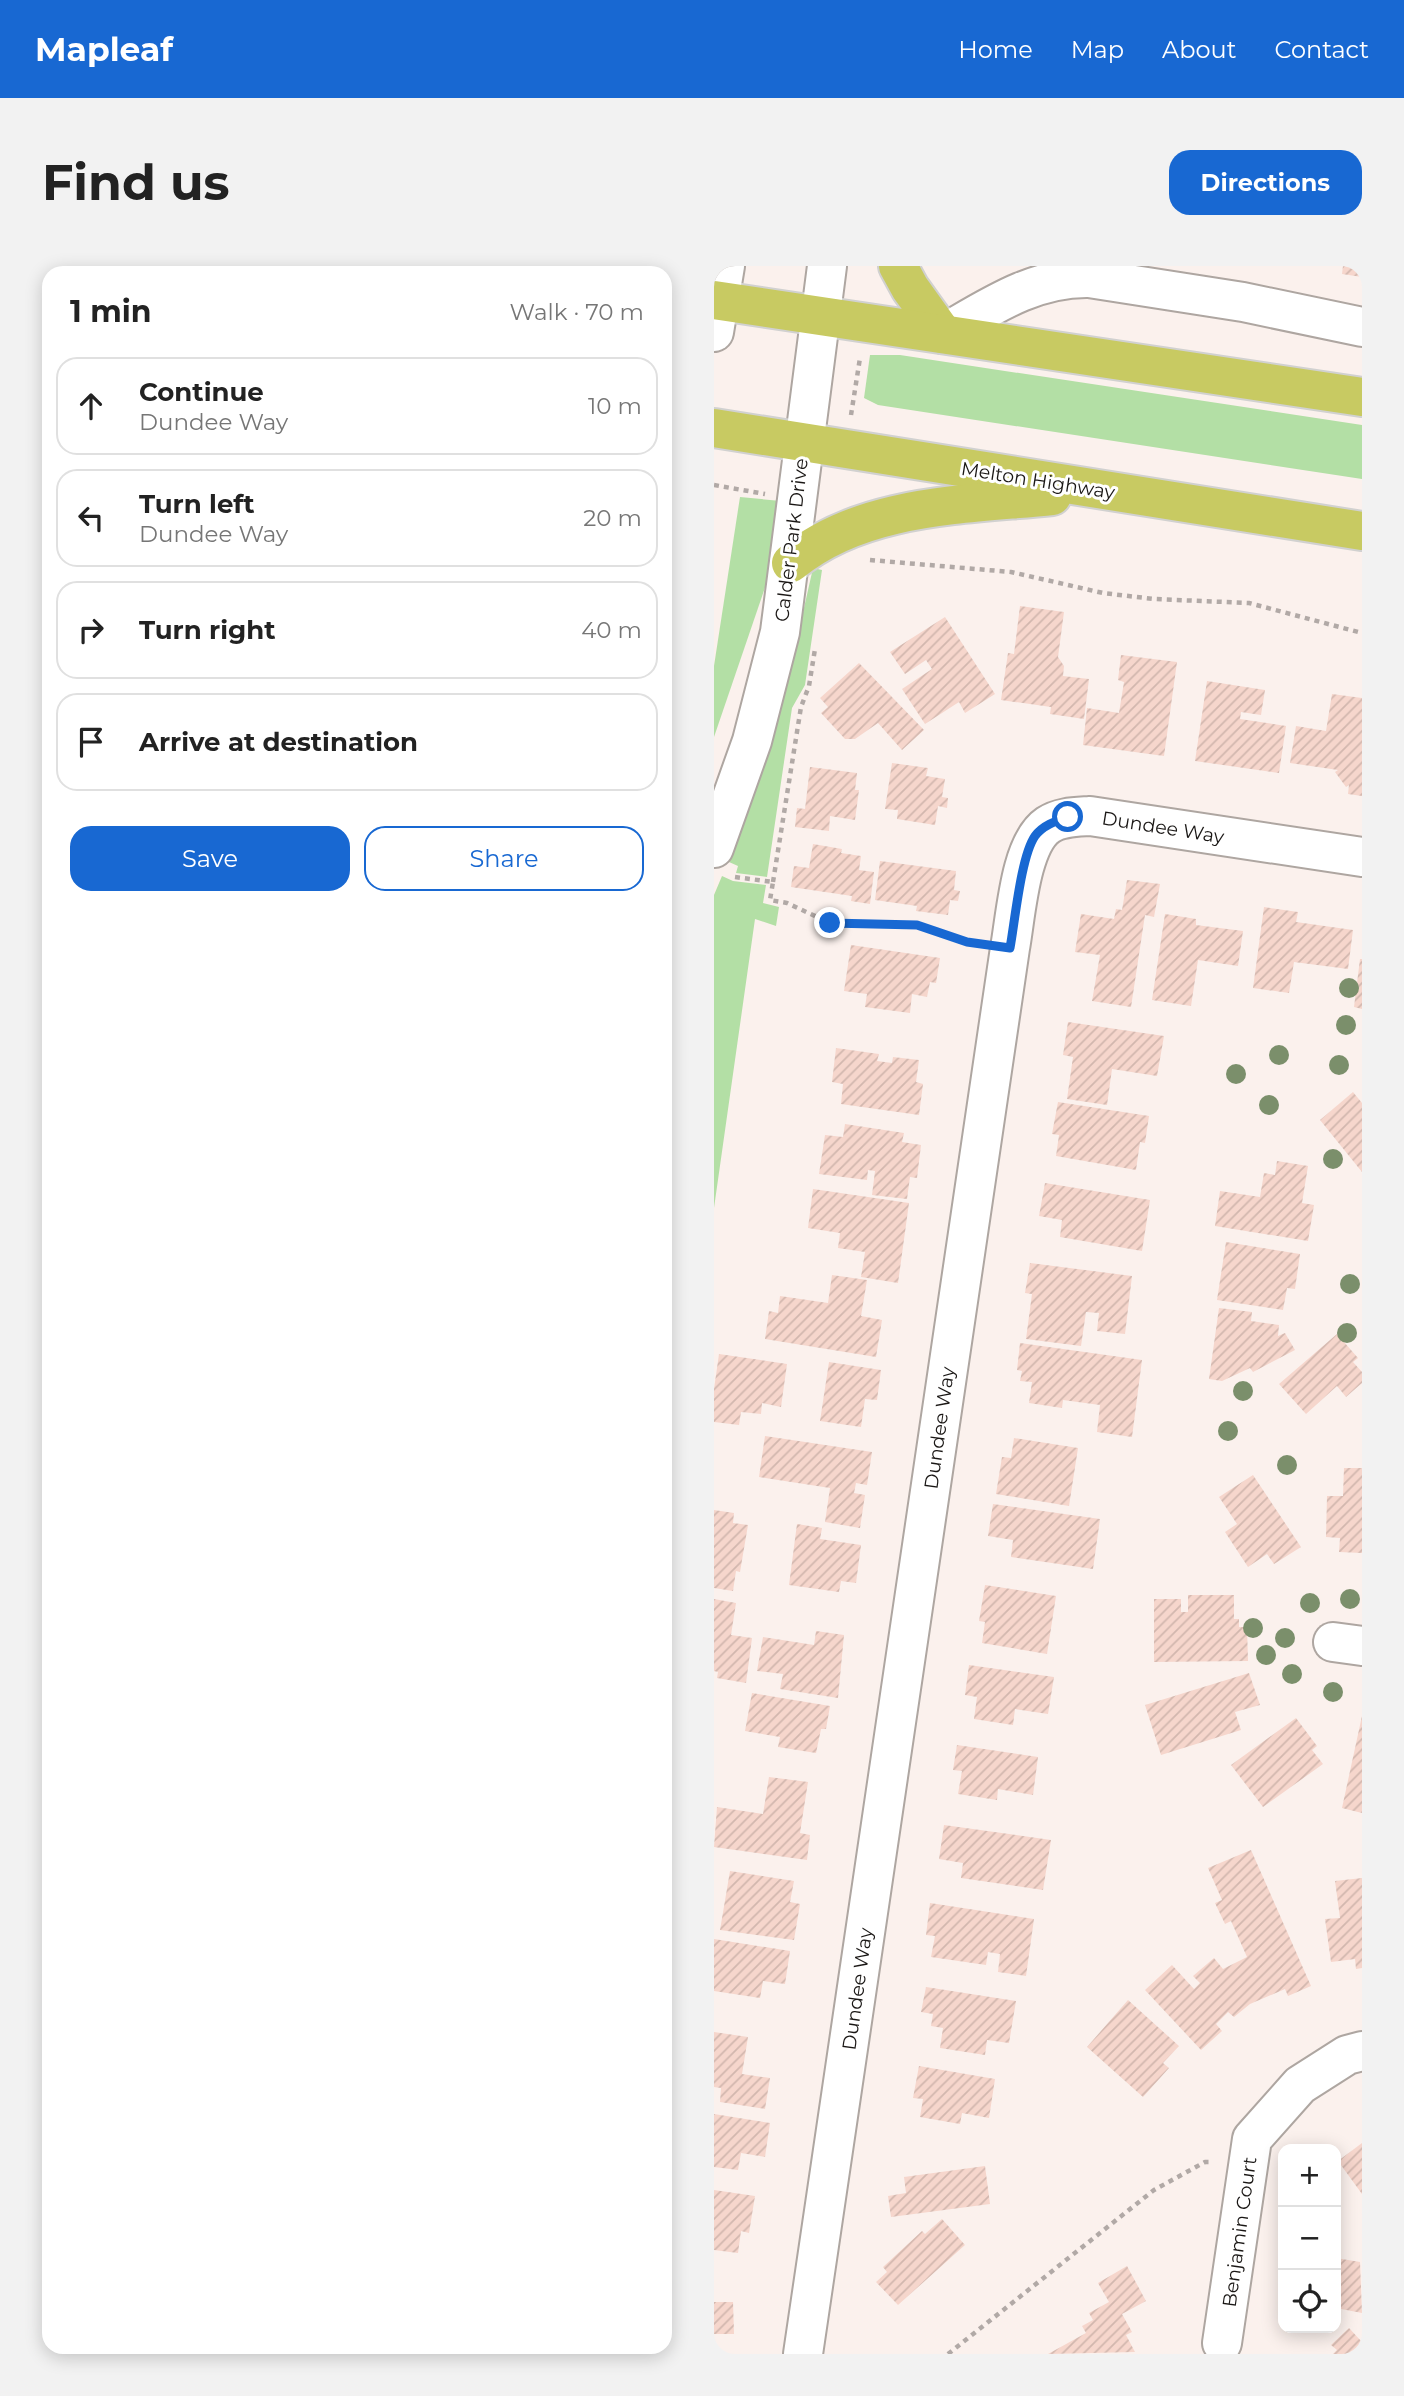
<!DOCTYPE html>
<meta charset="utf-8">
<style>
:root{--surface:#fff;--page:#f2f2f2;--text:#222;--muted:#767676;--line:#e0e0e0;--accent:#1868d2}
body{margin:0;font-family:Montserrat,sans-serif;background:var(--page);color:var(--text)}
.controls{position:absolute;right:21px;bottom:21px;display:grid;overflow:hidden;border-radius:14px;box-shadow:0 4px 18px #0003}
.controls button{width:63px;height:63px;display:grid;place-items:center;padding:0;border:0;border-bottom:2px solid var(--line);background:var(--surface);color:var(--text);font:35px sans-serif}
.stop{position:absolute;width:21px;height:21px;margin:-16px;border:5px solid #1868d2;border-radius:50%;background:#fff}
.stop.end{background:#1868d2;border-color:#fff;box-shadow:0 2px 7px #0008}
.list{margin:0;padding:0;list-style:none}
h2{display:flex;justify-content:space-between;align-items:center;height:91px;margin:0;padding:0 28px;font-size:30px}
h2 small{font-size:23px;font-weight:400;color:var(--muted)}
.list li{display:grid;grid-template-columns:46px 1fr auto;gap:21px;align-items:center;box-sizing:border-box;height:98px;margin:0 14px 14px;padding:0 14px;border:2px solid var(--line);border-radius:21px}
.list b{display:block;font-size:26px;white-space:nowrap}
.list p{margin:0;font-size:23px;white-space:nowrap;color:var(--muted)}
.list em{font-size:23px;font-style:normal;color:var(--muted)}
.actions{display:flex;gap:14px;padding:21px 28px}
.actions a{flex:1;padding:16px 0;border:2px solid var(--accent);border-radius:21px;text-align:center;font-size:24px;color:var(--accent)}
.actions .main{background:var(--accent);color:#fff}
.icon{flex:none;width:38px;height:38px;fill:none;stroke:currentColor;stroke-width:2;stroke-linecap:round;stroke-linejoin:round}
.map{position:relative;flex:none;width:648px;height:2088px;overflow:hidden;border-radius:21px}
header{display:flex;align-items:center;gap:42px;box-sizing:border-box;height:98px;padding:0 35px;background:var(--accent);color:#fff}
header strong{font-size:33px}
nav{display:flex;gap:38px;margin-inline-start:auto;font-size:24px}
.intro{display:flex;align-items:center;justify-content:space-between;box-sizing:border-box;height:168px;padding:0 42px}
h1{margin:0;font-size:49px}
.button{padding:18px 32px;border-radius:21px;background:var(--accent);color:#fff;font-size:24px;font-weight:700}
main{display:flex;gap:42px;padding:0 42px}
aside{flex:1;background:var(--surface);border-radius:21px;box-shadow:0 4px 18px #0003}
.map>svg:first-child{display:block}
.grass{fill:#b3dfa5}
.building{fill:url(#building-hatch)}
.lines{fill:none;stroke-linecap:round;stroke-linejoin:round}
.minor-casing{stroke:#aea6a1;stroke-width:42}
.highway-casing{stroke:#d1d1d0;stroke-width:42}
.path{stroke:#b1a9a6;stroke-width:4.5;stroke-dasharray:5 5;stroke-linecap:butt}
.minor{stroke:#fff;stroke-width:38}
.highway{stroke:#c8ca62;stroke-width:38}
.tree{fill:#7b8f6b}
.route{stroke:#1868d2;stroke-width:9}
.labels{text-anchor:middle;stroke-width:6;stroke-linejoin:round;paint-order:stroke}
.street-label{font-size:19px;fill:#1a1715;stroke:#fff}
</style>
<header>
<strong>Mapleaf</strong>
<nav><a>Home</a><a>Map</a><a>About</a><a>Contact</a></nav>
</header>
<div class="intro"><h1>Find us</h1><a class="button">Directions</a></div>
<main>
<aside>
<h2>1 min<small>Walk · 70 m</small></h2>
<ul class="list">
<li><svg class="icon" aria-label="ahead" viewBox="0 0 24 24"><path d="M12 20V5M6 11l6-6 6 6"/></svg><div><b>Continue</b><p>Dundee Way</p></div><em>10 m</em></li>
<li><svg class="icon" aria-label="left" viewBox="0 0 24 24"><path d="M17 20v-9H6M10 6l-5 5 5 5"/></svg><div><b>Turn left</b><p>Dundee Way</p></div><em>20 m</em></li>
<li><svg class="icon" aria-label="right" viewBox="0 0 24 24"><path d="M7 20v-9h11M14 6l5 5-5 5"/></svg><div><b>Turn right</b></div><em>40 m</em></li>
<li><svg class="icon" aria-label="arrive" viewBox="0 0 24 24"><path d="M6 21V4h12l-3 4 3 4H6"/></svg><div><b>Arrive at destination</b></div></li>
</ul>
<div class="actions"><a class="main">Save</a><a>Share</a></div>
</aside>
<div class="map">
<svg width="648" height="2088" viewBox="0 0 648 2088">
<defs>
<pattern id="building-hatch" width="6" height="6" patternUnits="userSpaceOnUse" patternTransform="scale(1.75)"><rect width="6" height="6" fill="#f6d6cc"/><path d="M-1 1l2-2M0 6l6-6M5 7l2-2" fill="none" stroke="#d2b7ae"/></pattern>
</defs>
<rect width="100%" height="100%" fill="#fbf1ed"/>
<g class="grass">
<path d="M 156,89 L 186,89 L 648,159 L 648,213 L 164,139 L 150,132 Z"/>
<path d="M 26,231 L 67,235 L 58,301 L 0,471 L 0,400 Z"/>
<path d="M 99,302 L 108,304 L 91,419 L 78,442 L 53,611 L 22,607 L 24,600 L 15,596 L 46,508 L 76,404 Z"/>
<path d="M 8,610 L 19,615 L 52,619 L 49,637 L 65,641 L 62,660 L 41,653 L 0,942 L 0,629 Z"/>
</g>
<g class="building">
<path d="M 629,0 L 648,0 L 648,11 L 628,8 Z"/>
<path d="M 306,340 L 350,346 L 344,391 L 350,400 L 349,410 L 375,413 L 370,453 L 336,448 L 337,441 L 287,434 L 294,387 L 300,388 Z"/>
<path d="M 231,351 L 281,428 L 251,447 L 245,436 L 211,458 L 188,423 L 218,403 L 212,394 L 191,408 L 176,386 Z"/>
<path d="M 407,389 L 463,396 L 450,490 L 369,479 L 373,442 L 405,447 L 410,416 L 404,414 Z"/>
<path d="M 145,397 L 210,464 L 188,484 L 164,457 L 141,473 L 131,473 L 107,447 L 114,441 L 106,432 Z"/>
<path d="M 493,415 L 551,424 L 547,449 L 527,446 L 526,453 L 572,460 L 565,507 L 481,495 Z"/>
<path d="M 618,428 L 648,432 L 648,530 L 634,528 L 635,519 L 632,521 L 621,506 L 624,504 L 576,497 L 582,460 L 612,465 Z"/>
<path d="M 178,497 L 214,502 L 212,510 L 231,513 L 228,531 L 234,532 L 233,542 L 224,540 L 221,559 L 183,553 L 184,544 L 171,543 Z"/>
<path d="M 96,501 L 143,507 L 141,524 L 145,524 L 141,554 L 116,550 L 115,565 L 81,561 L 83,542 L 91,543 Z"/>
<path d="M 99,578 L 128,583 L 127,587 L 147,590 L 145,604 L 160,606 L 156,638 L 137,635 L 138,630 L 77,621 L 80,600 L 95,602 Z"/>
<path d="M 166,595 L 242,605 L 240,624 L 246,625 L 244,635 L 236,634 L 234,649 L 202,645 L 203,640 L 161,634 Z"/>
<path d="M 413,614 L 446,618 L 440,651 L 431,649 L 417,741 L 378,735 L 386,689 L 361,686 L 367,648 L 400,653 L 402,643 L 408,644 Z"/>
<path d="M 550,641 L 584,646 L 582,656 L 639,664 L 634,703 L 580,696 L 575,727 L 539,722 Z"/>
<path d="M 451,648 L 482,653 L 482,659 L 529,665 L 524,700 L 484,694 L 477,740 L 438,734 Z"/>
<path d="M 137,679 L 226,692 L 222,717 L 216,716 L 213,731 L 198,728 L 196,747 L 151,741 L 153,728 L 130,725 Z"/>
<path d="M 646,693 L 648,693 L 648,743 L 640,741 Z"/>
<path d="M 354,756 L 450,770 L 443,810 L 398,803 L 393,839 L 353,833 L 359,791 L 349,789 Z"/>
<path d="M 122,782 L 165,788 L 163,795 L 178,797 L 179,791 L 205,794 L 202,816 L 209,818 L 205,849 L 127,838 L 129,818 L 118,816 Z"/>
<path d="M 639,826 L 648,837 L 648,906 L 606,854 Z"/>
<path d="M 344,836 L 435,850 L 431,877 L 426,876 L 422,904 L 342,890 L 345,869 L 338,868 Z"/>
<path d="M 131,858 L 190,867 L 188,876 L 207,879 L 203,912 L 196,911 L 193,933 L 158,929 L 161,905 L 154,904 L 153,914 L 105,908 L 111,869 L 129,871 Z"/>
<path d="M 563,895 L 594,900 L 588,937 L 600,939 L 594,975 L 501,960 L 506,925 L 546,931 L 550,907 L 561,909 Z"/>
<path d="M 331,917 L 436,934 L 428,985 L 346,971 L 348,954 L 325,950 Z"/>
<path d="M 99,923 L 195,937 L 184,1017 L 147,1011 L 151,986 L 124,982 L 126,967 L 94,962 Z"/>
<path d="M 512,976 L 586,988 L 581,1023 L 573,1022 L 569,1044 L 503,1034 Z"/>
<path d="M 316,997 L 418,1010 L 411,1068 L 383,1065 L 385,1047 L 372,1046 L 367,1080 L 312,1073 L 318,1028 L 311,1027 Z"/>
<path d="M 118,1009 L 153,1014 L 147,1050 L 168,1054 L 162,1091 L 51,1073 L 55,1045 L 64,1047 L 66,1030 L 114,1037 Z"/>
<path d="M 505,1042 L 538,1046 L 537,1055 L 565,1059 L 564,1070 L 571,1067 L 581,1084 L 539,1106 L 536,1102 L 508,1115 L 495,1113 Z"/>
<path d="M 623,1068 L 644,1092 L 639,1096 L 648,1106 L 648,1117 L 632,1131 L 623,1120 L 592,1148 L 565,1118 Z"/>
<path d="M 306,1077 L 428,1094 L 418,1171 L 383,1166 L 386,1139 L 349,1134 L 348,1142 L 315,1137 L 318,1116 L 306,1115 L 308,1105 L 303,1104 Z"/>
<path d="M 5,1088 L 73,1098 L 67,1141 L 48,1137 L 47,1148 L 27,1146 L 25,1159 L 0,1156 L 0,1123 Z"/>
<path d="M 115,1096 L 167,1104 L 163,1134 L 151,1133 L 147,1161 L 106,1155 Z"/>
<path d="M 51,1170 L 158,1186 L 153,1219 L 142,1217 L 140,1227 L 151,1229 L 146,1262 L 111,1256 L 116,1222 L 45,1211 Z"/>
<path d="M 300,1172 L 364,1182 L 355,1240 L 282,1228 L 288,1191 L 297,1192 Z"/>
<path d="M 630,1202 L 648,1202 L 648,1287 L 625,1286 L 626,1272 L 612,1271 L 613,1230 L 629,1230 Z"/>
<path d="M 539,1209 L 587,1281 L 560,1298 L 553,1288 L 534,1301 L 511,1266 L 523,1258 L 505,1231 Z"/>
<path d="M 279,1238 L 386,1253 L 379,1303 L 297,1291 L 299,1274 L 274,1270 Z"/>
<path d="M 0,1244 L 20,1247 L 19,1257 L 34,1259 L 26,1306 L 22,1305 L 19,1325 L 0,1322 Z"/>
<path d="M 83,1258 L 108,1262 L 106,1273 L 147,1279 L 142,1317 L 127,1315 L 125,1326 L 75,1319 Z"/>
<path d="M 271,1319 L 342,1330 L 333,1388 L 268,1377 L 271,1356 L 265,1355 Z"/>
<path d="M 474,1329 L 520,1329 L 520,1353 L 525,1353 L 525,1361 L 533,1361 L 534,1395 L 440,1396 L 440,1333 L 467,1333 L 467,1346 L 474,1346 Z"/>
<path d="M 0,1333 L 22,1337 L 17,1369 L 38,1372 L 32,1417 L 3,1412 L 4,1406 L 0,1405 Z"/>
<path d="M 102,1365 L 130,1369 L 124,1432 L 66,1423 L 69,1408 L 43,1405 L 49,1371 L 100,1379 Z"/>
<path d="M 255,1399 L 340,1411 L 334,1448 L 301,1443 L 299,1459 L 260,1453 L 263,1431 L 251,1429 Z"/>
<path d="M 535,1407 L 546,1439 L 521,1446 L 527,1464 L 447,1489 L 431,1439 Z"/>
<path d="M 38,1427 L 116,1440 L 112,1463 L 107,1463 L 102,1487 L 64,1481 L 66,1471 L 31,1465 Z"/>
<path d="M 648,1450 L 648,1547 L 628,1542 Z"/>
<path d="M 582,1452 L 603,1480 L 598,1484 L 609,1498 L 549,1541 L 517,1499 Z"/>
<path d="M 243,1479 L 324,1491 L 319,1529 L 284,1523 L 283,1534 L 244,1528 L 248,1505 L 239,1504 Z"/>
<path d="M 55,1511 L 94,1516 L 86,1567 L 96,1569 L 93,1594 L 0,1581 L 3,1541 L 49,1548 Z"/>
<path d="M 230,1559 L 337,1574 L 329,1624 L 247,1612 L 249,1597 L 225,1593 Z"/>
<path d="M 537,1584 L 597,1720 L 574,1730 L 571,1723 L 536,1738 L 520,1751 L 514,1746 L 502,1758 L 508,1765 L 487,1784 L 431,1724 L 458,1699 L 480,1723 L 486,1717 L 479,1710 L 500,1692 L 509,1703 L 533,1691 L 517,1655 L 511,1658 L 501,1637 L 508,1634 L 494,1602 Z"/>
<path d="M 16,1605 L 80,1615 L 76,1636 L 86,1638 L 80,1674 L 6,1664 Z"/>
<path d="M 648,1612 L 648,1702 L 642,1703 L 641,1693 L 617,1696 L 611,1653 L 626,1652 L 621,1615 Z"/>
<path d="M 216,1637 L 320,1653 L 312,1710 L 284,1706 L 286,1688 L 274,1686 L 272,1699 L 217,1691 L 221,1670 L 212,1669 Z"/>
<path d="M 0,1673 L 76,1685 L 71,1718 L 49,1715 L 46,1732 L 0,1725 Z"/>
<path d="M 212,1721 L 302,1735 L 295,1777 L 273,1774 L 271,1789 L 226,1782 L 229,1762 L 217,1760 L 219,1748 L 207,1746 Z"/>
<path d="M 414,1734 L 465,1780 L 449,1797 L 455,1802 L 429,1831 L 373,1781 Z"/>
<path d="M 0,1766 L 34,1771 L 28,1808 L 56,1812 L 51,1843 L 6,1836 L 7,1822 L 0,1821 Z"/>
<path d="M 205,1800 L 281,1813 L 275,1852 L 248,1847 L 246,1858 L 206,1851 L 209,1833 L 199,1832 Z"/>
<path d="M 0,1848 L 56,1857 L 51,1891 L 27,1887 L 24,1904 L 0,1901 Z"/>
<path d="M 648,1877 L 648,1928 L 624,1895 Z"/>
<path d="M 271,1900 L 276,1938 L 177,1951 L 174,1930 L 192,1927 L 190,1911 Z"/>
<path d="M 0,1924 L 41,1930 L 35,1967 L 27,1965 L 24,1987 L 0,1984 Z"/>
<path d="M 228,1953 L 251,1979 L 184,2039 L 162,2016 L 173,2006 L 169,2001 L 208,1965 L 211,1968 Z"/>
<path d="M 622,1992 L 646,1996 L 648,2047 L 622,2042 Z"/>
<path d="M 413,2000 L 432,2035 L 408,2048 L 418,2066 L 412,2069 L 421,2086 L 334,2088 L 372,2067 L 368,2060 L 379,2054 L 375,2047 L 395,2036 L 384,2017 Z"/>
<path d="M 0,2036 L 19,2036 L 20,2068 L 0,2068 Z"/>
<path d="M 635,2062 L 648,2076 L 648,2088 L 619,2088 L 623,2084 L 617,2079 Z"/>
</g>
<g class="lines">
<defs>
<g id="minor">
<path d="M 0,66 L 11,0"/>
<path d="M 229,68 C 276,41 319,11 375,12 L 529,36 L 648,61"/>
<path d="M 0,582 L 38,475 L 66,366 L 113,0"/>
<path d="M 619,1376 L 648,1380"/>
<path d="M 508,2077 L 538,1873 L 586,1819 L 633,1789 L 648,1785"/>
<path d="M 89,2088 L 296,682 C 302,649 306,578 334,559 C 346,551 361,551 376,550 L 648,591"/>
</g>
<g id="highway">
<path d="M 184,0 L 196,22 L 229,68"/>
<path d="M 0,34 L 648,131"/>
<path d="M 0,162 L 648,265"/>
<path d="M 77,297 C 148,238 250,239 338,230"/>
</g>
</defs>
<use href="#minor" class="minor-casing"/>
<use href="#highway" class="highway-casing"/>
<g class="path">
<path d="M 137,149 L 146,92"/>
<path d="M 0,219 L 51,228"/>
<path d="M 156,294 L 297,306 L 389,327 L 440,333 L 535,337 L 648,367"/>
<path d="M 21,611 L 59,616 L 56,634 L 73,637 L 116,657 L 203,659 L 263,678"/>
<path d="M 59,616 L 87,441 L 95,420 L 101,383"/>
<path d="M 234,2088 L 440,1924 L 491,1896 L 499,1896"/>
</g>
<use href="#minor" class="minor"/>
<use href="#highway" class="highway"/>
</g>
<g class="tree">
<circle cx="635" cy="722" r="10"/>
<circle cx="632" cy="759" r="10"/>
<circle cx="565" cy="789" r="10"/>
<circle cx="625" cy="799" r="10"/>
<circle cx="522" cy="808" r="10"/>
<circle cx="555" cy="839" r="10"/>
<circle cx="619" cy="893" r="10"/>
<circle cx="636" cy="1018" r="10"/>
<circle cx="633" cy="1067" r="10"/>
<circle cx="529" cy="1125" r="10"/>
<circle cx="514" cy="1165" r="10"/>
<circle cx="573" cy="1199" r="10"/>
<circle cx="636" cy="1333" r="10"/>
<circle cx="596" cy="1337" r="10"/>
<circle cx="539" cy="1362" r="10"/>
<circle cx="571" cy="1372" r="10"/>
<circle cx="552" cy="1389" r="10"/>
<circle cx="578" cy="1408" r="10"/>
<circle cx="619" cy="1426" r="10"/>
</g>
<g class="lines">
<path class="route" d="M 116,657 L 203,659 L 253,676 L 296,682 C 301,655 307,590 321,570 C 329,559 342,555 354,551"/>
</g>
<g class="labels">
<g class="street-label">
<text transform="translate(324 214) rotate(9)" y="7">Melton Highway</text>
<text transform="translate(77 274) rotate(-83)" y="7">Calder Park Drive</text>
<text transform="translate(449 561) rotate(9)" y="7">Dundee Way</text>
<text transform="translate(225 1162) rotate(-82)" y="7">Dundee Way</text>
<text transform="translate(143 1723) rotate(-82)" y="7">Dundee Way</text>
<text transform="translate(525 1966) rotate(-82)" y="7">Benjamin Court</text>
</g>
</g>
</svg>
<div class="controls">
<button>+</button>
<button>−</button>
<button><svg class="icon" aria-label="locate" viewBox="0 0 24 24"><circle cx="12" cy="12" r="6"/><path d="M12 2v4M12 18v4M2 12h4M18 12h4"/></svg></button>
</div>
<div class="stop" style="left:354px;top:551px"></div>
<div class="stop end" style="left:116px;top:657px"></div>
</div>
</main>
